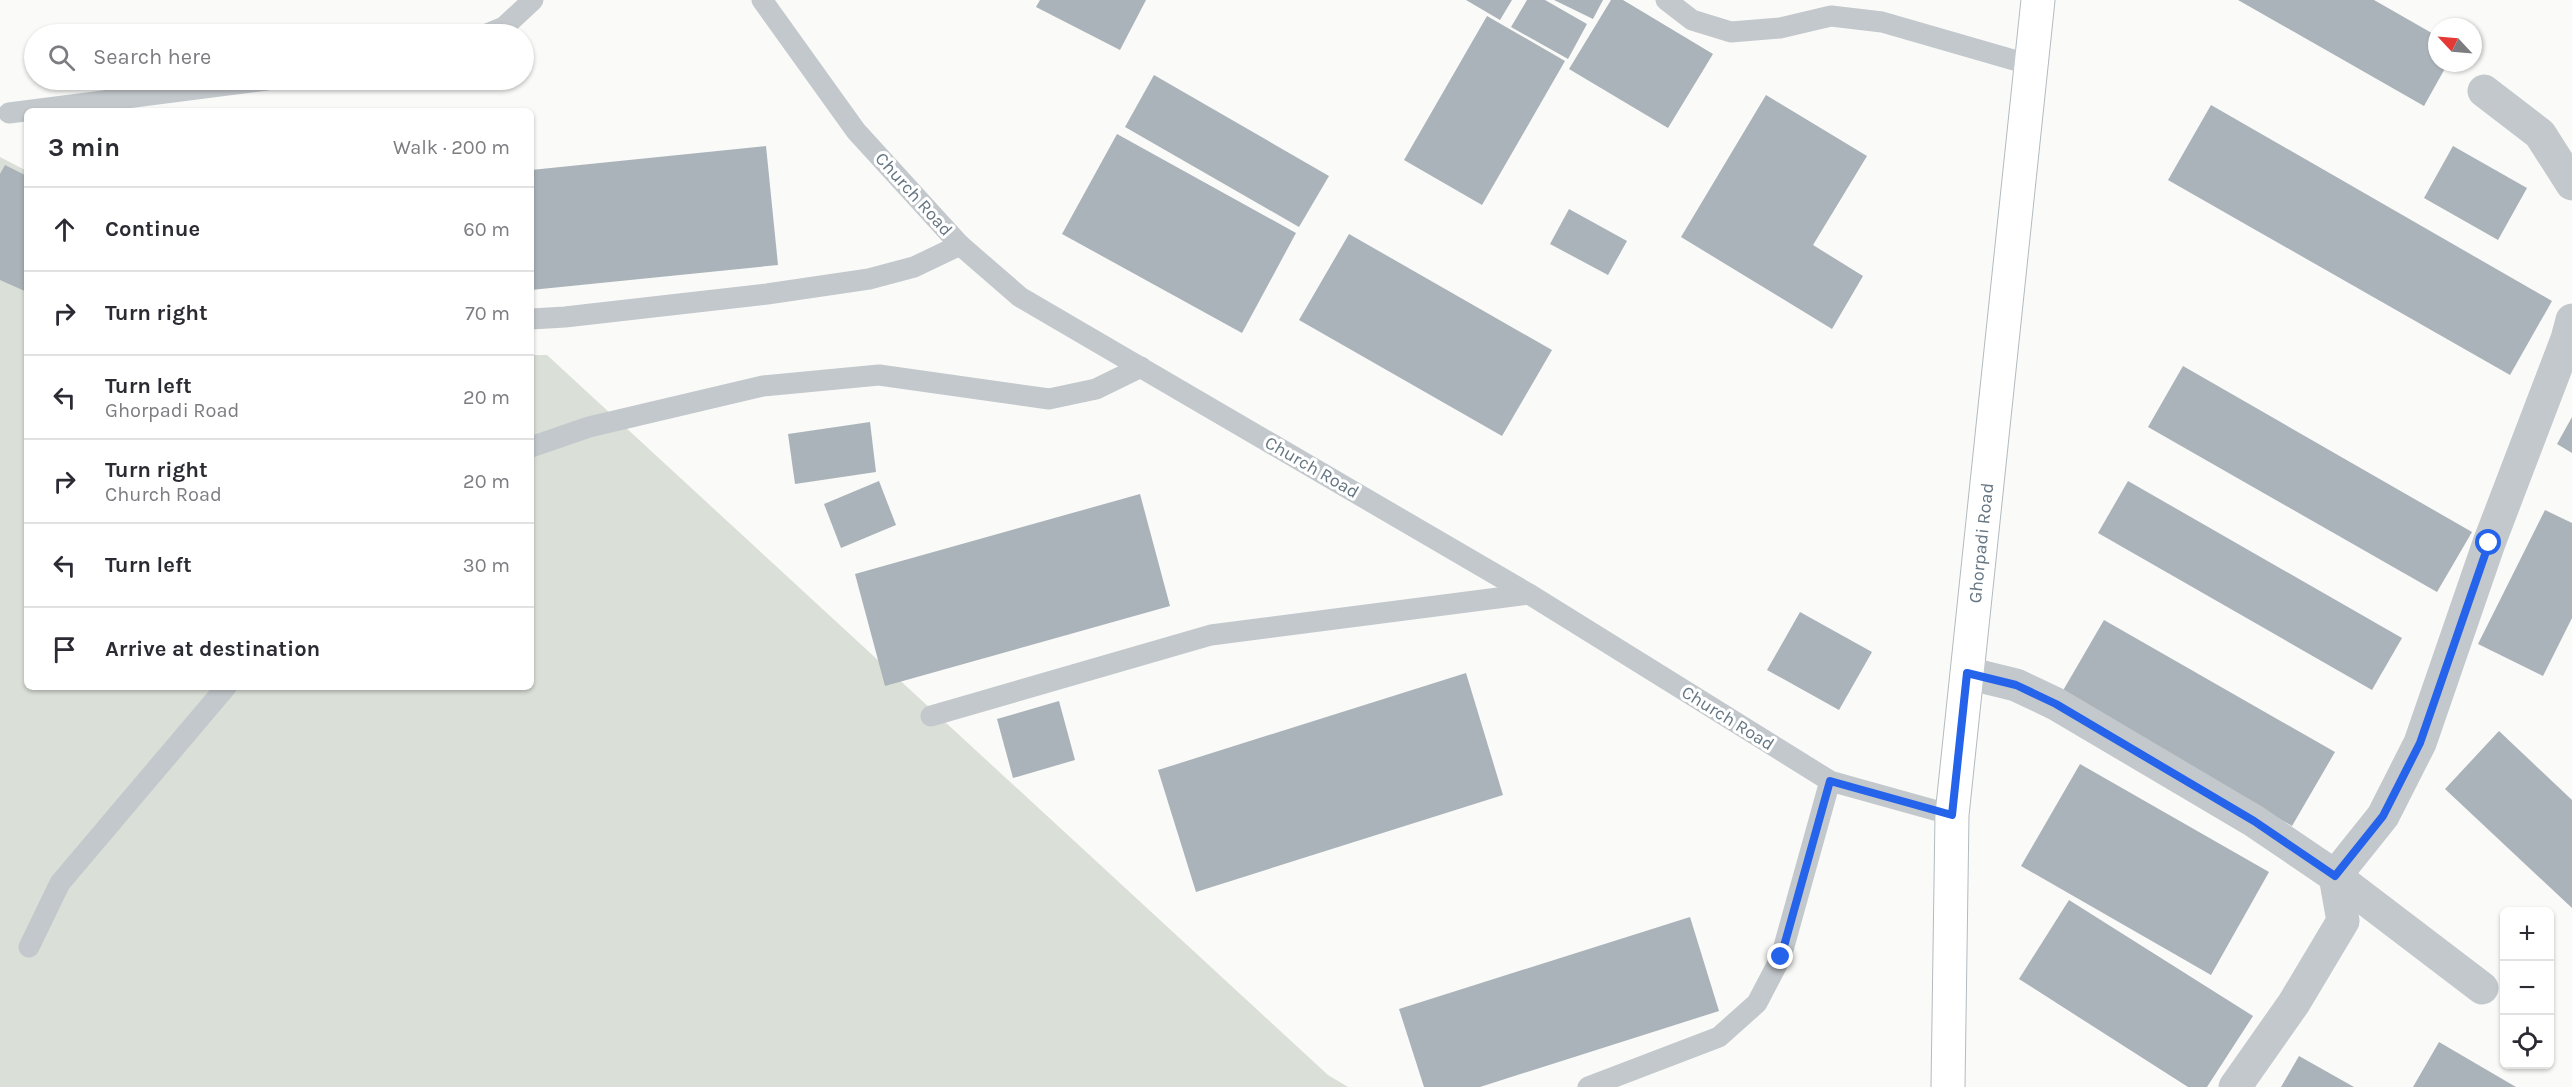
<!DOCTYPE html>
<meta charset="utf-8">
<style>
:root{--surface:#fff;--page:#f2f2f3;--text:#2b2b33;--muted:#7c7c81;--line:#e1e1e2}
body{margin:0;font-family:Karla,sans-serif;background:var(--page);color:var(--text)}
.controls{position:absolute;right:18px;bottom:18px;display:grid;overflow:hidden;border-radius:9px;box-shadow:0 2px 4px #0004}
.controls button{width:54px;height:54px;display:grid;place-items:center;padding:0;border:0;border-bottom:2px solid var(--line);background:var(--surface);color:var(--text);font:30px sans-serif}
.compass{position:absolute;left:2428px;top:18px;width:54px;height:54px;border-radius:50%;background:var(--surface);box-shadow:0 2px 4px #0004;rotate:296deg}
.stop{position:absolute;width:18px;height:18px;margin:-14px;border:4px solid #2563eb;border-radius:50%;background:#fff}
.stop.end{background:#2563eb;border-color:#fff;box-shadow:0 2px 6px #0008}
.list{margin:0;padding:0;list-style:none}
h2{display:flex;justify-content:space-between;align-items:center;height:78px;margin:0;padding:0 24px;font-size:26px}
h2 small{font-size:20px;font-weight:400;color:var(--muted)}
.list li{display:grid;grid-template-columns:39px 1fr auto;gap:18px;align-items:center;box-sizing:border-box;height:84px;padding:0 24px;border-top:2px solid var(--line)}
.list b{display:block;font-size:22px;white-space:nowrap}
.list p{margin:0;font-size:20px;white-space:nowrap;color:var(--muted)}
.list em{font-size:20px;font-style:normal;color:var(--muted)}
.icon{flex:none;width:33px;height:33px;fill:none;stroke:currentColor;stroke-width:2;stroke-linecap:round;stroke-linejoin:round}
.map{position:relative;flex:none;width:2572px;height:1087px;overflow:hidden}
.search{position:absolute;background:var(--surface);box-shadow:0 2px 4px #0004;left:24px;top:24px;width:510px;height:66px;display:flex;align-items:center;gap:15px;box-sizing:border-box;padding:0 21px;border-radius:33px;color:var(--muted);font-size:22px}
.panel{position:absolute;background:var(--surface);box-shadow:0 2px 4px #0004;left:24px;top:108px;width:510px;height:582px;border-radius:9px}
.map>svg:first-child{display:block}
.green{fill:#dadfd7}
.building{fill:#aab3b9}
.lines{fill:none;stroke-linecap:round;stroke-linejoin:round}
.secondary-casing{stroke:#b3babf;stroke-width:35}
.service{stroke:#c3c8cc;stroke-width:21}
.minor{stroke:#c3c8cc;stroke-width:33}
.secondary{stroke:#fff;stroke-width:33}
.route{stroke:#2563eb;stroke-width:8}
.labels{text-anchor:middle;stroke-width:6;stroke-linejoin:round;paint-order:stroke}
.street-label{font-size:18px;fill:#657683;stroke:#fff}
</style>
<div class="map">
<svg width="2572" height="1087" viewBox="0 0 2572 1087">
<rect width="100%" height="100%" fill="#fafaf8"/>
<path class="green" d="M 0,157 L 27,171 L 27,687 L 531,687 L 531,355 L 547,355 L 1328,1075 L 1348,1087 L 0,1087 Z"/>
<g class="building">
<path d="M 1040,0 L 1146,0 L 1120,50 L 1036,7 Z"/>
<path d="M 1466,0 L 1512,0 L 1500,20 Z"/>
<path d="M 1527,0 L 1545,0 L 1587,24 L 1568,59 L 1511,27 Z"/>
<path d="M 1554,0 L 1603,0 L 1593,19 Z"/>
<path d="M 1611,0 L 1623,0 L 1713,54 L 1668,128 L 1569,69 Z"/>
<path d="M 2238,0 L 2374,0 L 2437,36 L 2437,63 L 2448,63 L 2424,106 Z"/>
<path d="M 1487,16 L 1565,61 L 1482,205 L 1404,160 Z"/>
<path d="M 1154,75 L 1329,176 L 1299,227 L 1125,127 Z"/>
<path d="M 1766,95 L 1867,156 L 1813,245 L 1863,276 L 1832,329 L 1681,237 Z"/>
<path d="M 2211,105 L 2552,301 L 2510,375 L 2168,180 Z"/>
<path d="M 1117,134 L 1296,233 L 1242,333 L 1062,234 Z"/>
<path d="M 766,146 L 778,265 L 531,290 L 531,170 Z"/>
<path d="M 2453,146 L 2527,188 L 2498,240 L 2424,198 Z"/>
<path d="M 5,165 L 27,176 L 27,292 L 0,280 L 0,174 Z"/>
<path d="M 1569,209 L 1627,241 L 1608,275 L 1550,244 Z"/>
<path d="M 1349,234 L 1552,350 L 1502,436 L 1299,320 Z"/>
<path d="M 2183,366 L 2472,532 L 2437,592 L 2148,427 Z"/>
<path d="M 2572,417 L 2572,453 L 2557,444 Z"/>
<path d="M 870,422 L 876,472 L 795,484 L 788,434 Z"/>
<path d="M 879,481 L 896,525 L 841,548 L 824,504 Z"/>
<path d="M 2128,481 L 2402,638 L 2372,690 L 2098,533 Z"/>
<path d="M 1140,494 L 1170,606 L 885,686 L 855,574 Z"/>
<path d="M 2545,510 L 2572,523 L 2572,618 L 2543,676 L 2478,644 Z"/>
<path d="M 1800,612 L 1872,652 L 1839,710 L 1767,670 Z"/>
<path d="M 2104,620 L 2335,752 L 2292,826 L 2061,694 Z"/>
<path d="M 1466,673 L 1503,795 L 1196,892 L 1158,770 Z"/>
<path d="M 1059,701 L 1075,760 L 1013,778 L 997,719 Z"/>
<path d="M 2499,731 L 2572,800 L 2572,908 L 2445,789 Z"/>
<path d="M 2080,764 L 2269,872 L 2211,975 L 2021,866 Z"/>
<path d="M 2069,900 L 2253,1016 L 2207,1087 L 2188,1087 L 2019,979 Z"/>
<path d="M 1690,917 L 1719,1011 L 1480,1087 L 1424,1087 L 1399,1009 Z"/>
<path d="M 2439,1042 L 2516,1087 L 2413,1087 Z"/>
<path d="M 2299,1056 L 2354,1087 L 2281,1087 Z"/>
</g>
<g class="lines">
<defs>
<path id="secondary" d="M 1948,1087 L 1952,815 L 2038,0"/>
</defs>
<use href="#secondary" class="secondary-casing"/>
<g class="service">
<path d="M 762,0 L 856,131 L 960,245 L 1020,297 L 1529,594 L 1830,781 L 1952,815"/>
<path d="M 1666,0 L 1692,20 L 1731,32 L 1780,28 L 1831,16 L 1882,22 L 2031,65"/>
<path d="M 487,34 L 504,27 L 533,0"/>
<path d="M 9,113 L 267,80"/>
<path d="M 531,319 L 565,317 L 767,294 L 869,279 L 914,267 L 960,245"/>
<path d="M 531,447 L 589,427 L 763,386 L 879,375 L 1049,399 L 1096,389 L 1141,367"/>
<path d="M 931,716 L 1211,635 L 1529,594"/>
<path d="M 29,947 L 60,883 L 226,687"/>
<path d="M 1588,1087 L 1719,1037 L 1757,1003 L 1781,957 L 1830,781"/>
</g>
<g class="minor">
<path d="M 2484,91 L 2540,134 L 2572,184"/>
<path d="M 1967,673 L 2016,685 L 2056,704 L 2254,821 L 2335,876 L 2482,988"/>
<path d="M 2235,1087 L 2294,1003 L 2343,921 L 2335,876 L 2383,816 L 2420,743 L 2489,543 L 2567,339 L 2572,320"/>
</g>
<use href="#secondary" class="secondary"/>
</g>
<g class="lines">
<path class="route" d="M 1781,957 L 1830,781 L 1952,815 L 1967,673 L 2016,685 L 2056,704 L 2254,821 L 2335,876 L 2383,816 L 2420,743 L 2489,543"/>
</g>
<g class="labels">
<g class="street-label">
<text transform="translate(914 194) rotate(48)" y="6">Church Road</text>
<text transform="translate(1312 467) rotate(30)" y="6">Church Road</text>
<text transform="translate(1981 543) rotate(-84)" y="6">Ghorpadi Road</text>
<text transform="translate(1728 718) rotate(32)" y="6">Church Road</text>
</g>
</g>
</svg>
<div class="controls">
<button>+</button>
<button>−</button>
<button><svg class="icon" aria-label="locate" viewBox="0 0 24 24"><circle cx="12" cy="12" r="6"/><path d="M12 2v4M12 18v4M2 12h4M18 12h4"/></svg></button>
</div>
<svg class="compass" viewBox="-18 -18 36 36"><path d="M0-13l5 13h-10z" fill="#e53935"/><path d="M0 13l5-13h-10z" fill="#7c7c81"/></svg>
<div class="stop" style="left:2489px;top:543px"></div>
<div class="stop end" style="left:1781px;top:957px"></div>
<div class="search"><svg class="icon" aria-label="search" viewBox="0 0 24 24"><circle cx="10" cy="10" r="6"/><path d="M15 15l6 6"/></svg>Search here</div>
<section class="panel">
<h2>3 min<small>Walk · 200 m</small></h2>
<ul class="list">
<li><svg class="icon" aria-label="ahead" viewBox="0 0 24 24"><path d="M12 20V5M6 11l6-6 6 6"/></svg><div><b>Continue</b></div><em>60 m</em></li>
<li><svg class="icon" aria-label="right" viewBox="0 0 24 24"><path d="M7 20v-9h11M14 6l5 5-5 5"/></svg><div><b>Turn right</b></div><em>70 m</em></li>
<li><svg class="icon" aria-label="left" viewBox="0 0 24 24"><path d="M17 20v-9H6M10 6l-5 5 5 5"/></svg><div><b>Turn left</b><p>Ghorpadi Road</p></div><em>20 m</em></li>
<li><svg class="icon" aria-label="right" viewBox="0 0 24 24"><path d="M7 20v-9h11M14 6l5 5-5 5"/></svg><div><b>Turn right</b><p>Church Road</p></div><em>20 m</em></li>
<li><svg class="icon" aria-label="left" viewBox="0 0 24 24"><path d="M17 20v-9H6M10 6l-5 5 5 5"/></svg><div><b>Turn left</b></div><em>30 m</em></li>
<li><svg class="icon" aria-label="arrive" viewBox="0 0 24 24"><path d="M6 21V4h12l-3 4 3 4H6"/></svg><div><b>Arrive at destination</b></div></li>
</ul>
</section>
</div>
